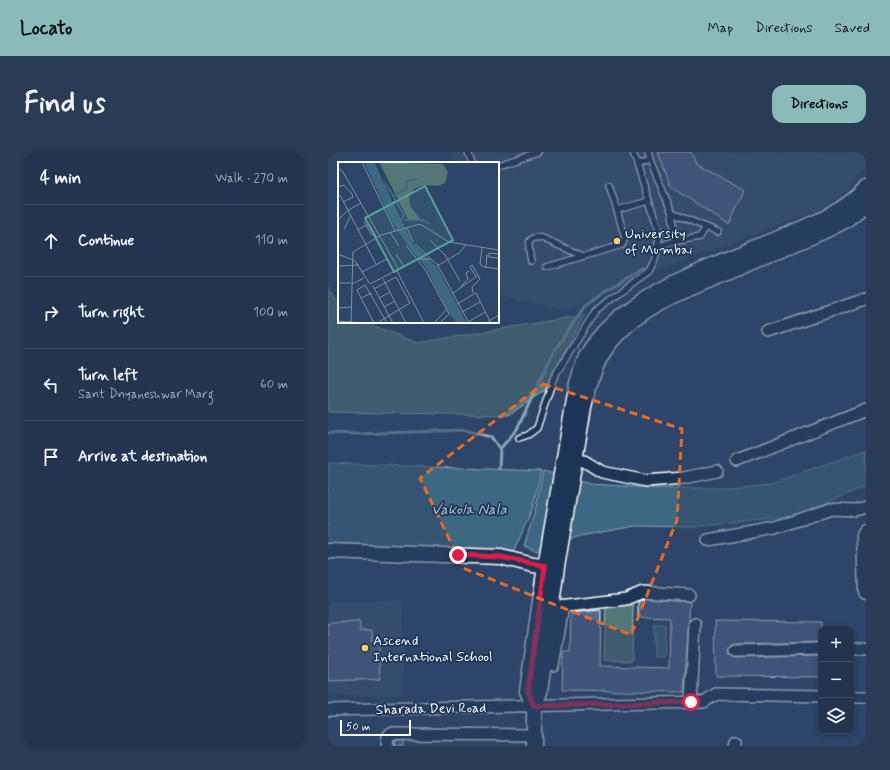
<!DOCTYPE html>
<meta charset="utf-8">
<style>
:root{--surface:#22344e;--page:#2a3c55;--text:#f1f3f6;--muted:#a2aab6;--line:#3f4f66;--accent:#8bbbb9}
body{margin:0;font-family:Mynerve,sans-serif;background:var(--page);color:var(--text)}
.controls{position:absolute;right:12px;bottom:12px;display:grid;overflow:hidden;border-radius:8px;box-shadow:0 2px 6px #0003}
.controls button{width:36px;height:36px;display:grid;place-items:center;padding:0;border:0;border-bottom:1px solid var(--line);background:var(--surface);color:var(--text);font:20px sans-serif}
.scale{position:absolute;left:12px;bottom:10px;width:71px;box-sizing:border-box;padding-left:4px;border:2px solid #fff;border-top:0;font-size:11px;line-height:14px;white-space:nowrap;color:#fff;-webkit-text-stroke:3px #1d3557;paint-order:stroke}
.stop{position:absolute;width:12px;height:12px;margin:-9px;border:3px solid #e11d48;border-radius:50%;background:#fff}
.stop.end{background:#e11d48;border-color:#fff;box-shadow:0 1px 4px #0008}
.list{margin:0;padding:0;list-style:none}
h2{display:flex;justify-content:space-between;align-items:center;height:52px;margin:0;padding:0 16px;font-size:17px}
h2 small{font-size:13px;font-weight:400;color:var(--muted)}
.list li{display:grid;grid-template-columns:26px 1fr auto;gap:12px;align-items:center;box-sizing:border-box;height:72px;padding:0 16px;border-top:1px solid var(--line)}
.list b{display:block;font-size:15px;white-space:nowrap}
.list p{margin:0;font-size:13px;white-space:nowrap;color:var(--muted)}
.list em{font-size:13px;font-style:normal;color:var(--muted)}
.icon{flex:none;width:22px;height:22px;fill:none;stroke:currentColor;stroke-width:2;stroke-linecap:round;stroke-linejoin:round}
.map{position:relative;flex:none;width:538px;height:594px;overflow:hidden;border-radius:12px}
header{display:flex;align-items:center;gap:24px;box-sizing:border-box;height:56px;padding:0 20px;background:var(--accent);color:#111}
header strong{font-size:19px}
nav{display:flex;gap:22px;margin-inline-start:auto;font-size:14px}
.intro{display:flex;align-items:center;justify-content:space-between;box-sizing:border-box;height:96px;padding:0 24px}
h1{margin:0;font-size:28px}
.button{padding:10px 18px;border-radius:12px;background:var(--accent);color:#111;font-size:14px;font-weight:700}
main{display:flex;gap:24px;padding:0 24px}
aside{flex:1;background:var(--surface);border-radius:12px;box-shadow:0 2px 6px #0003}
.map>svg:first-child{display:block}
.built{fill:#3c5477}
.green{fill:#547676;stroke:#aababa}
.water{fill:#3d6883;stroke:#8ba4b5}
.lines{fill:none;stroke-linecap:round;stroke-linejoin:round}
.stream{stroke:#8ba4b5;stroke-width:3}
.building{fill:#52698f;stroke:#fff}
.service-casing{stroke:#fff;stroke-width:8}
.minor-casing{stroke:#fff;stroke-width:14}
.tertiary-casing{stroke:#fff;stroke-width:17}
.service{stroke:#1d3557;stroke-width:5.5}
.minor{stroke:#1d3557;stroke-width:11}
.tertiary{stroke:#1d3557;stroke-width:14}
.route{stroke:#e11d48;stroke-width:5}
.marked{fill:none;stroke:#ea6a24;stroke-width:3;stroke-dasharray:8 5;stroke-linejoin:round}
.poi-dot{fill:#ffd166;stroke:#1d3557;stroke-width:1.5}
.labels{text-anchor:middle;stroke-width:3.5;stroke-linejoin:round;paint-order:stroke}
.poi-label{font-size:14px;fill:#fff;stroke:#1d3557;text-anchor:start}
.street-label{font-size:14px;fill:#fff;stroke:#1d3557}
.water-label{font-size:15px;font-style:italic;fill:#b1c3cd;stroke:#1d3557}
.inset-river{fill:none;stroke:#3d6883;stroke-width:2}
.inset-road{fill:none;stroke:#818fa4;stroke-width:1}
.view{fill:#579f9a;fill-opacity:0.15;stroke:#579f9a;stroke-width:2}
.inset-edge{fill:none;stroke:#fff;stroke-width:2}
</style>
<header>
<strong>Locato</strong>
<nav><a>Map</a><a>Directions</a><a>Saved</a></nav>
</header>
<div class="intro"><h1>Find us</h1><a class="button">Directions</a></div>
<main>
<aside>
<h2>4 min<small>Walk · 270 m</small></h2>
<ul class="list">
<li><svg class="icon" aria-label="ahead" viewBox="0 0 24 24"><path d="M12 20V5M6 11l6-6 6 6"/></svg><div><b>Continue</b></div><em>110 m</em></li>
<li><svg class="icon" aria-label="right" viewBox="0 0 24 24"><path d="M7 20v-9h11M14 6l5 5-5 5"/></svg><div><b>Turn right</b></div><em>100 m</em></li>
<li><svg class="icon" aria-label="left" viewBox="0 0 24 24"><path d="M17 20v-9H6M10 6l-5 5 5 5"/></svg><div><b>Turn left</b><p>Sant Dnyaneshwar Marg</p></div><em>60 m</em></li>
<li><svg class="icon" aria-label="arrive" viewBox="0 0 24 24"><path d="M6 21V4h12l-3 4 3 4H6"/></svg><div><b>Arrive at destination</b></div></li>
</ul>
</aside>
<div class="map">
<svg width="538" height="594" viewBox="0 0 538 594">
<rect width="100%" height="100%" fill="#2d4568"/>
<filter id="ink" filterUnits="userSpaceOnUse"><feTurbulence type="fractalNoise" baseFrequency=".025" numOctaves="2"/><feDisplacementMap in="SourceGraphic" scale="8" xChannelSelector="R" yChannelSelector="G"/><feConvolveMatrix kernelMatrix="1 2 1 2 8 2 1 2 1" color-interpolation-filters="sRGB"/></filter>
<g filter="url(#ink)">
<g class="built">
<path d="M 124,0 L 538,0 L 538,15 L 522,35 L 496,56 L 319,123 L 235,159 L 170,143 L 170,11 L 127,11 Z"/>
<path d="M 75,448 L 75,543 L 0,544 L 0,449 Z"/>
</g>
<g class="green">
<path d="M 0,135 L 11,153 L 11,170 L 36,170 L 90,191 L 256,163 L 217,238 L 181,263 L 0,260 Z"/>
<path d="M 278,453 L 305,453 L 304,509 L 276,508 Z"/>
</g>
<g class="water">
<path d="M 538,298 L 538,334 L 464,365 L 365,375 L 308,374 L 252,384 L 208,399 L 196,394 L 208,355 L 215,319 L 263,332 L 325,336 L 390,336 L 443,331 Z"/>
<path d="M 0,311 L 213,319 L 205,355 L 186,399 L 0,391 Z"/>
<path d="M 326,473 L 337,473 L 336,505 L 326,505 Z"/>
</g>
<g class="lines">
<g class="stream">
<path d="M 0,281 L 31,282 L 136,278 L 163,285 L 172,297 L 171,316"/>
<path d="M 172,297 L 189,277 L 226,199 L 257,154 L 276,140 L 315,116"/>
</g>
</g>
<g class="building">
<path d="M 330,0 L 363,0 L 368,11 L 417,38 L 401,73 L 343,35 Z"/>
<path d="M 316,447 L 362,450 L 356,540 L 234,538 L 235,500 L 242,500 L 243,461 L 273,458 L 272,514 L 341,516 L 342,466 L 310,465 L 310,450 Z"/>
<path d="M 387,469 L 493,470 L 493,490 L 408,492 L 404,493 L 401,499 L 402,503 L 408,506 L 493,504 L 493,525 L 388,524 Z"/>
<path d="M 32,470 L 32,478 L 44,478 L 44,488 L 51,488 L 52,527 L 0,529 L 0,471 Z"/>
<path d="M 67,589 L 75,589 L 75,594 L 66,594 Z"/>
</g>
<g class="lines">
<defs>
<g id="service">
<path d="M 140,0 L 144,11"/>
<path d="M 320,0 L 322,8"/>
<path d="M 310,12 L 322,8 L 344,61 L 390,80"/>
<path d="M 170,13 L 210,0"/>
<path d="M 281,33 L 289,58"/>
<path d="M 344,61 L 348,89"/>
<path d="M 329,95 L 343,90 L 372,85 L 378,75"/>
<path d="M 203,109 C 201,97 196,83 214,86 L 255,104"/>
<path d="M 219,115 L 294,93 L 297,86 L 289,58 L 321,49"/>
<path d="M 191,286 L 200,283 L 209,276 L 226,225 L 268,158 L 321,119 L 327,107 L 332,82 L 305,0"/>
</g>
<g id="minor">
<path d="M 440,180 L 538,147"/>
<path d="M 248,307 L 256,309 L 274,320 L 318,329 L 356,326 L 389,319"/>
<path d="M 409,309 L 538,258"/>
<path d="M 380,388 L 447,376 L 503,357 L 527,358 L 538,355"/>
<path d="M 217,454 L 231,455 L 298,447 L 315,440 L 361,443"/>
<path d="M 523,497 L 538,497"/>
<path d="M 408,499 L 493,497"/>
<path d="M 225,513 L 235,455"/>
<path d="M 523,545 L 538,545"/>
<path d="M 363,550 L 367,472"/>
<path d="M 0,558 L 376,550 L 388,542 L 493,544"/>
<path d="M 59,594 L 60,584 L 63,582 L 206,583"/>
<path d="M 407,594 L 408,589"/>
</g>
<g id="tertiary">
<path d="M 538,380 L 536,384 L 538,440"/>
<path d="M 0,399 L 173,405 L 205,413 L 224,415"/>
<path d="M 206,554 L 199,539 L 217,414 L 249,231 C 252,223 254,213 258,205 C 289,142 398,109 460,82 C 489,70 516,59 538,36"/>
<path d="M 206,594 L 206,554 L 212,540 L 229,415 L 256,255 C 261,234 266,213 279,195 C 309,154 359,138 404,119 C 435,105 467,92 499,78 L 517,69 L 538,52"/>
</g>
</defs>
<use href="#service" class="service-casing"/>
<use href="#minor" class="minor-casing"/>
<use href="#tertiary" class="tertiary-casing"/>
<use href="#service" class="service"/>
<use href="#minor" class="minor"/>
<use href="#tertiary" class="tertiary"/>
</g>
</g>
<g class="lines" filter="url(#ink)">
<path class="route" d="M 130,403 L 173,405 L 217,414 L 200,539 L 206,554 L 363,550"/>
</g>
<path d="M0 0H538V594H0ZM 215,232 L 354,277 L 349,368 L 303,483 L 135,416 L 92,326 Z" fill="#2d4568" fill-opacity=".55" fill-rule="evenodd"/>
<path class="marked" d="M 215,232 L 354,277 L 349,368 L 303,483 L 135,416 L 92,326 Z"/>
<g class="poi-dot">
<circle cx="289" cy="89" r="4"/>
<circle cx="37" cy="496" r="4"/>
</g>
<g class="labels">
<g class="poi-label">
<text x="297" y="86">University<tspan x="297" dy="16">of Mumbai</tspan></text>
<text x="45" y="493">Ascend<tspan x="45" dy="16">International School</tspan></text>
</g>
<g class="street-label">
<text transform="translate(103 556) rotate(-1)" y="5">Sharada Devi Road</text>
</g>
<g class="water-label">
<text x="141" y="362">Vakola Nala</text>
</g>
</g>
<g transform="translate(10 10)">
<rect width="161" height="161" fill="#2d4568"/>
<path d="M 41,0 L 105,2 L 110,10 L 107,21 L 100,24 L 87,23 L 76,27 L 71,35 L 72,44 L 84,59 L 70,57 Z" fill="#547676"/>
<path d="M 26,0 L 36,0 L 74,81 L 99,105 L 129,161 L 118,161 L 111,151 L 88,106 L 58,67 L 59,64 L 56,64 Z" fill="#3d6883"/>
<path class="inset-river" d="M 47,21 L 55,33M 64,58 L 66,53 L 55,34 L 68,27 L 69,19 L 79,17M 67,58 L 85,58 L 92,62"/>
<path class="inset-road" d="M 24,0 L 57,69M 0,6 L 5,10 L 61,108M 0,25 L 6,23 L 14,32 L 15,35 L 5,40M 2,33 L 38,102M 0,58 L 9,49 L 23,41M 26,59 L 34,74M 69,66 L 75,80M 6,67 L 12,55M 19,68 L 31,62 L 39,76M 52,70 L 61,84M 92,78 L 107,93 L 122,119M 77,82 L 93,97M 68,83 L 88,109 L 111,152 L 102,161M 144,86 L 142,102 L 146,105 L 161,107M 0,92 L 17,99 L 32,122 L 80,97 L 93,97 L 99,102 L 131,161M 58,92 L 66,105M 161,92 L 151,91 L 151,95 L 161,96M 0,104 L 21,103M 99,104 L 121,91 L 128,83M 148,106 L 149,92M 59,109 L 86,161M 24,110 L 49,97M 45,117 L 68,161M 0,121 L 13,121M 14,122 L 26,116M 35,124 L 55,161M 36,127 L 58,115 L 72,141 L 39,161M 121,127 L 130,117 L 128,111 L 131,109M 135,131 L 134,125 L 142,117 L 134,103 L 132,105 L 138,115M 114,132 L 139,114M 23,136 L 34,131M 41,136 L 52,130M 119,142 L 138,131 L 153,161M 46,145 L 57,139M 0,146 L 13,145M 124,150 L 142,140M 0,159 L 25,161M 130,160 L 147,150M 13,161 L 15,90 L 43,73 L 82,62 L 111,80 L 161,88M 36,161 L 19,128 L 27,123 L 49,161M 96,161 L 109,147M 148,161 L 161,153"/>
<path class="view" d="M 87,24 L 115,78 L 56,110 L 27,56 Z"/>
<rect width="161" height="161" class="inset-edge"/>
</g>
</svg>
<div class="controls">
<button>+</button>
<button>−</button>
<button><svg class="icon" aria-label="layers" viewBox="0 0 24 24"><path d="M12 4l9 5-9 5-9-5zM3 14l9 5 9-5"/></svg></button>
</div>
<div class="scale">50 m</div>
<div class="stop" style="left:363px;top:550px"></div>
<div class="stop end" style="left:130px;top:403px"></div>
</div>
</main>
